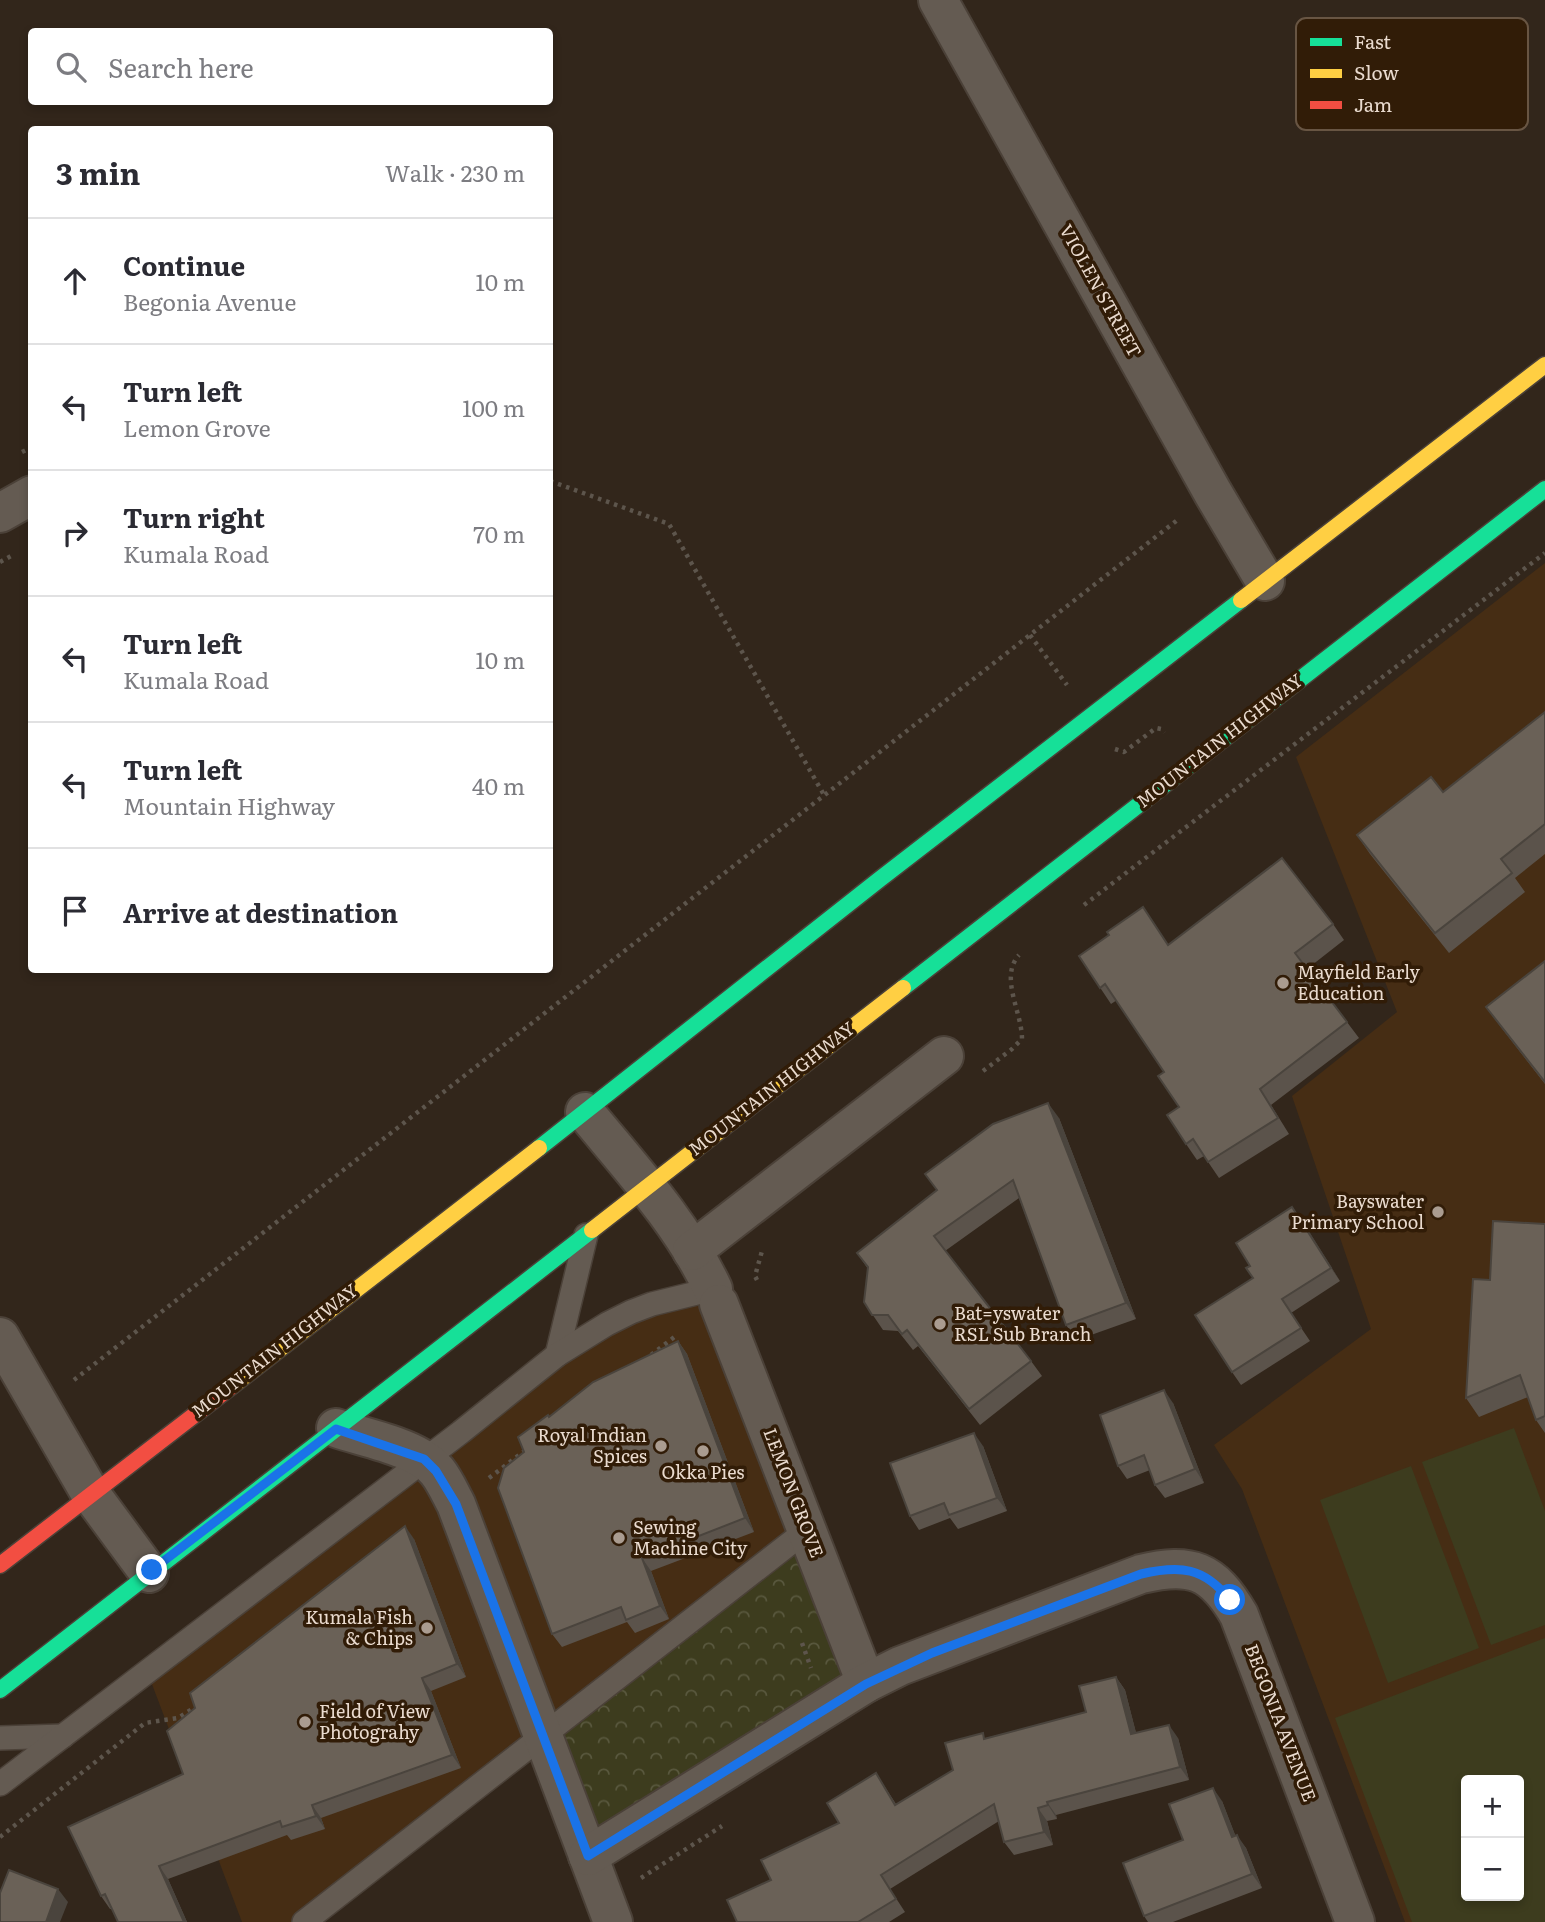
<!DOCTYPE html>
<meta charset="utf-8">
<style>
:root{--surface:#fff;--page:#f2f2f3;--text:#2b2b33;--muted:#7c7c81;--line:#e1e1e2}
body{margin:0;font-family:Literata,serif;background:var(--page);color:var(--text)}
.controls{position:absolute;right:21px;bottom:21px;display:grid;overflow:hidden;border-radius:7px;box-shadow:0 4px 10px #0003}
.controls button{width:63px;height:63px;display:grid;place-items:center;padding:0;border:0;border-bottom:2px solid var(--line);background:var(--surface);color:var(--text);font:35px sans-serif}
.stop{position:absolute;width:21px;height:21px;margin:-16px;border:5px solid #1a73e8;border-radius:50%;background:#fff}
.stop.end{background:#1a73e8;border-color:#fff;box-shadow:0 2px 7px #0008}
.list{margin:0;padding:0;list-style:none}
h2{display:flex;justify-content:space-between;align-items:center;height:91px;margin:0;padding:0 28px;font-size:30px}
h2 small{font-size:23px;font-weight:400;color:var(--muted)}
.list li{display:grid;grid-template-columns:46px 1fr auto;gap:21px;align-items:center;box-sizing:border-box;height:126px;padding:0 28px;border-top:2px solid var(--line)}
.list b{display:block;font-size:26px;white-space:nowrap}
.list p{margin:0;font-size:23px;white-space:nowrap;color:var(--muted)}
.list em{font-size:23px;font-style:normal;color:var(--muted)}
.icon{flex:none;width:38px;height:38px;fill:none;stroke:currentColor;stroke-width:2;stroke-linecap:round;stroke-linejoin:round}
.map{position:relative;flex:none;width:1545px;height:1922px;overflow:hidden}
.search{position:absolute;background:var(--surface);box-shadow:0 4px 10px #0003;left:28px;top:28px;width:525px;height:77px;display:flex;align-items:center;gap:18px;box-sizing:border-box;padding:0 24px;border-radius:7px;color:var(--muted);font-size:26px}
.panel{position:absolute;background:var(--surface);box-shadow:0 4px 10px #0003;left:28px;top:126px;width:525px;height:847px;border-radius:7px}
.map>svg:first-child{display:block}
.built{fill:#462d14;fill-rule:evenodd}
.park{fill:url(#park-crowns)}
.pitch{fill:#3d3c1e;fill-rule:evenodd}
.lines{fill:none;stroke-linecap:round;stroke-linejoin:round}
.lane-casing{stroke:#4b4138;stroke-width:26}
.street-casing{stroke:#4b4138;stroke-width:42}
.fast-casing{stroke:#4b4138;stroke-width:19}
.slow-casing{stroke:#4b4138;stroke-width:19}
.jam-casing{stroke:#4b4138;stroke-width:19}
.path{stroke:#5d554c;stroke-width:4.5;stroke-dasharray:3.5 5;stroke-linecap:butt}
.lane{stroke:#645b52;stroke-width:23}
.street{stroke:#645b52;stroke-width:38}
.fast{stroke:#16e098;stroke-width:16}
.slow{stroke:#ffcf43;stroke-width:16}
.jam{stroke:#f24e42;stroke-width:16}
.wall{fill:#5b534b}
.shaded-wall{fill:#4a443d}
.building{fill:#6a6157;stroke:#4a443d;stroke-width:2}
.route{stroke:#1a73e8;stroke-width:9}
.poi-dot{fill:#aa9c90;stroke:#311c07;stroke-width:2.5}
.labels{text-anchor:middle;stroke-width:7;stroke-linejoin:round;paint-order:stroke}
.street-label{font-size:18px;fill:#eadbcf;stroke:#311c07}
.poi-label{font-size:18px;fill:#eadbcf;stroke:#311c07;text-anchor:start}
.key{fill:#311c07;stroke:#685543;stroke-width:2}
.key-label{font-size:19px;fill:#eadbcf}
</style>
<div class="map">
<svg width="1545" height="1922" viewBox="0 0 1545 1922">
<defs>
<pattern id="park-crowns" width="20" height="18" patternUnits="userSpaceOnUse" patternTransform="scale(1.75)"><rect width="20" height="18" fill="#3d3c1e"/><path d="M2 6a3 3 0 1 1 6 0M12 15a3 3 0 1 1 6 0" fill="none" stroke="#59583e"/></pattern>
</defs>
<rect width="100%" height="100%" fill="#32261b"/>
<g class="built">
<path d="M 1545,563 L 1545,1922 L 1405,1922 L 1242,1489 L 1214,1445 L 1371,1329 L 1292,1096 L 1397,1012 L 1296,757 ZM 1466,1780 L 1519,1780 L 1519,1896 L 1466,1896 Z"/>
<path d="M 713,1289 L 807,1530 L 304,1922 L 242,1922 L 147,1671 L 557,1355 Z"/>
</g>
<path class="park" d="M 807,1530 L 866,1683 L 588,1856 L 543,1737 Z"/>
<g class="pitch">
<path d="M 1514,1428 L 1545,1511 L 1545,1625 L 1491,1645 L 1422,1462 Z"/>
<path d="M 1411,1466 L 1479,1648 L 1388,1683 L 1320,1500 Z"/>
<path d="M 1545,1638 L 1545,1922 L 1412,1922 L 1335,1718 ZM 1519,1780 L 1519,1896 L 1466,1896 L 1466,1780 Z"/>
</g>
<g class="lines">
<defs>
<g id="lane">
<path d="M 557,1355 L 586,1235"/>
<path d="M 0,1738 L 63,1736"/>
<path d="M 0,1784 L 461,1432 L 557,1355 L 607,1324 L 631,1312 L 652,1304 L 713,1289 L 717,1301"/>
<path d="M 304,1922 L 807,1530"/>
</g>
<g id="street">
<path d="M 938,0 L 1213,493 L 1265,581"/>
<path d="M 0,513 L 32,495"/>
<path d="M 585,1112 C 631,1168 682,1223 713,1289"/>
<path d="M 692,1251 L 944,1056"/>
<path d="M 719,1304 L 866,1683"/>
<path d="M 0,1337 L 90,1493 L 149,1573"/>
<path d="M 336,1428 C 365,1438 417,1447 437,1471 C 445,1481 450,1493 456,1504 L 613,1922"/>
<path d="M 588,1856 L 866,1683 L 900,1666 L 1141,1574 C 1191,1562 1213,1570 1239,1615 L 1355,1922"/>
</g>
<g id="fast">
<path d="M 903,988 L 1545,489"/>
<path d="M 539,1148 L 880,879 L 1241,600"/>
<path d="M 0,1690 L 592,1230"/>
</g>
<g id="slow">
<path d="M 1241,600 L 1545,365"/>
<path d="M 592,1230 L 903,988"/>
<path d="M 232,1386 L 539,1148"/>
</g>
<path id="jam" d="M 0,1565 L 232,1386"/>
</defs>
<use href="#lane" class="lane-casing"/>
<use href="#street" class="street-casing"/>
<use href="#fast" class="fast-casing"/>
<use href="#slow" class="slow-casing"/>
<use href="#jam" class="jam-casing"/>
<g class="path">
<path d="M 22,452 L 32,447"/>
<path d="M 550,481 L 669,524 L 824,795"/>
<path d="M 0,562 L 13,555"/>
<path d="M 1030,635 L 1067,685"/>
<path d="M 1115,749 L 1124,752 L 1156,728 L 1161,729 L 1164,733"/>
<path d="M 1084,905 L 1545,553"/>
<path d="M 983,1071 L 1012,1049 L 1022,1039 C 1022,1012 999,977 1019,955"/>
<path d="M 757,1280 L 755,1276 L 762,1251"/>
<path d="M 651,1355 L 677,1335"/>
<path d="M 74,1380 L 1180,518"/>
<path d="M 489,1478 L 527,1449"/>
<path d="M 802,1643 L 811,1668"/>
<path d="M 0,1837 L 145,1723 L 178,1718 L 197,1706"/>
<path d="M 641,1878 L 722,1826"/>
</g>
<use href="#lane" class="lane"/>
<use href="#street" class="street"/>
<use href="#fast" class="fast"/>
<use href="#slow" class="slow"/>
<use href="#jam" class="jam"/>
</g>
<g class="wall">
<path d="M 1545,712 L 1545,854 L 1515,878 L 1525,892 L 1449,953 L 1370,854 L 1357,835 L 1443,792 Z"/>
<path d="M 1333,924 L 1344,940 L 1307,969 L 1359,1038 L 1271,1105 L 1289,1134 L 1219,1178 L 1204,1156 L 1197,1160 L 1186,1144 L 1179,1107 L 1164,1072 L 1117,1000 L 1111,1004 L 1079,956 Z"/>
<path d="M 1545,961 L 1545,1084 L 1500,1026 L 1486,1007 Z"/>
<path d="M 1059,1118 L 1136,1319 L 1077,1340 L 1066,1325 L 1019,1198 L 945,1251 L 1031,1361 L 1042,1376 L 980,1425 L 918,1346 L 913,1350 L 898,1331 L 883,1330 L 864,1302 L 868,1269 L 857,1253 Z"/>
<path d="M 1292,1207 L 1340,1281 L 1291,1313 L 1310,1341 L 1241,1385 L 1232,1372 L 1253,1278 L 1250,1266 Z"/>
<path d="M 1545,1224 L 1545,1433 L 1536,1420 L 1528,1397 L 1479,1417 L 1466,1398 L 1490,1280 Z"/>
<path d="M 678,1341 L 687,1354 L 754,1532 L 651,1571 L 669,1619 L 635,1633 L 627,1622 L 562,1647 L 552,1634 L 524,1452 L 549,1416 Z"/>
<path d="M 1173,1403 L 1204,1483 L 1165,1498 L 1155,1485 L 1150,1470 L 1127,1479 L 1118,1466 Z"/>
<path d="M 983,1446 L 1007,1511 L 958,1529 L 950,1518 L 919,1530 L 910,1516 Z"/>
<path d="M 414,1539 L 466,1677 L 431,1691 L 461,1768 L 321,1818 L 325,1829 L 291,1840 L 287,1835 L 168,1879 L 187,1922 L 118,1922 L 112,1909 L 110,1909 L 101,1896 L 183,1774 L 195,1708 Z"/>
<path d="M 1116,1677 L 1125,1690 L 1136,1733 L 1178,1738 L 1189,1780 L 1056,1815 L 1057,1819 L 1047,1821 L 1053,1845 L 1014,1855 L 1004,1842 L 999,1821 L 890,1889 L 905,1912 L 889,1922 L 737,1922 L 771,1880 L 839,1823 L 876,1773 L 896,1804 L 953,1770 L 986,1738 L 1086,1712 Z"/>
<path d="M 1222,1801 L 1235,1835 L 1246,1848 L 1262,1888 L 1173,1922 L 1148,1922 L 1144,1916 Z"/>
</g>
<g class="shaded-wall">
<path d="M 1048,1103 L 1059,1118 L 1136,1319 L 1126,1303 Z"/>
<path d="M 1292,1207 L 1302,1220 L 1340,1281 L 1331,1268 Z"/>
<path d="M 678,1341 L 687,1354 L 754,1532 L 745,1518 Z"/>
<path d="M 1164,1390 L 1173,1403 L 1204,1483 L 1195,1469 Z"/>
<path d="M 974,1433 L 983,1446 L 1007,1511 L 997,1498 Z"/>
<path d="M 405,1526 L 414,1539 L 466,1677 L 457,1664 Z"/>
<path d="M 642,1558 L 651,1571 L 669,1619 L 660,1606 Z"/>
<path d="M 1116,1677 L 1125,1690 L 1140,1748 L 1131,1734 Z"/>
<path d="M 422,1678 L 431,1691 L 461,1768 L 452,1755 Z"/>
<path d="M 1169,1725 L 1178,1738 L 1189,1780 L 1180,1767 Z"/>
<path d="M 1213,1788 L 1222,1801 L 1241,1850 L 1232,1837 Z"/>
<path d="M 1047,1802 L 1056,1815 L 1057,1819 L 1048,1805 Z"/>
<path d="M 312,1805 L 321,1818 L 325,1829 L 316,1816 Z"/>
<path d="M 1038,1808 L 1047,1821 L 1053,1845 L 1044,1832 Z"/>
<path d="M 1237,1835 L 1246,1848 L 1262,1888 L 1252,1874 Z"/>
<path d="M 159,1866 L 168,1879 L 187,1922 L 184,1922 Z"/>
<path d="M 58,1889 L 68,1902 L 60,1922 L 46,1922 Z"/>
</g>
<g class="building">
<path d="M 1545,712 L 1545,824 L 1501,859 L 1512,873 L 1435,933 L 1357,835 L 1431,777 L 1443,792 Z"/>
<path d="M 1282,858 L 1333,924 L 1295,953 L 1347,1022 L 1260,1089 L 1278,1118 L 1208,1162 L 1193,1139 L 1186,1144 L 1167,1115 L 1179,1107 L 1158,1076 L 1164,1072 L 1105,984 L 1100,988 L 1079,956 L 1109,935 L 1107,932 L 1143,907 L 1168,945 Z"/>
<path d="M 1545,961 L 1545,1082 L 1486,1007 Z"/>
<path d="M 1048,1103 L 1126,1303 L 1066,1325 L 1013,1180 L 934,1236 L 1031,1361 L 969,1409 L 907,1330 L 902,1334 L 888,1315 L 872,1315 L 864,1302 L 868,1267 L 857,1253 L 937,1190 L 925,1174 L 993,1124 Z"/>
<path d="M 1292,1207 L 1331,1268 L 1282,1299 L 1301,1328 L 1232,1372 L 1195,1315 L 1253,1278 L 1246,1268 L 1250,1266 L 1236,1243 Z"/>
<path d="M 1493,1221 L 1545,1224 L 1545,1416 L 1536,1420 L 1520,1375 L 1466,1398 L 1473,1279 L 1490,1280 Z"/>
<path d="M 678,1341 L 745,1518 L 642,1558 L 660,1606 L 626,1620 L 621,1607 L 552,1634 L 498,1488 L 504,1468 L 524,1452 L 518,1437 L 548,1415 L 549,1417 L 593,1382 Z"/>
<path d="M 1164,1390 L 1195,1469 L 1155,1485 L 1144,1455 L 1118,1466 L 1100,1415 Z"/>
<path d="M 974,1433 L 997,1498 L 949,1515 L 944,1503 L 910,1516 L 890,1463 Z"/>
<path d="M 405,1526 L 457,1664 L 422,1678 L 452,1755 L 312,1805 L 316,1816 L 282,1827 L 280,1821 L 159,1866 L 184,1922 L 118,1922 L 105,1894 L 101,1896 L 68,1827 L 183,1774 L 167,1731 L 195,1708 L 190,1693 Z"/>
<path d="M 1116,1677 L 1131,1734 L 1169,1725 L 1180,1767 L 1047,1802 L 1048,1805 L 1038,1808 L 1044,1832 L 1004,1842 L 994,1804 L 881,1875 L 896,1899 L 858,1922 L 737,1922 L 727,1900 L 771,1880 L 761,1860 L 839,1823 L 827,1803 L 876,1773 L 895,1805 L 953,1770 L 945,1743 L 983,1733 L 984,1739 L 1086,1712 L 1079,1686 Z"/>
<path d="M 1213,1788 L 1232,1837 L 1237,1835 L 1252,1874 L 1144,1916 L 1123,1863 L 1183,1840 L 1169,1804 Z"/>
<path d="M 9,1870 L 58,1889 L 46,1922 L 0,1922 L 0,1893 Z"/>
</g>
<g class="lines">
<path class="route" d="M 152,1570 L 336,1429 L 424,1459 L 436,1471 L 456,1504 L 588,1856 L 866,1684 L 932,1653 L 1141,1574 C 1180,1565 1204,1567 1230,1600"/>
</g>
<g class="poi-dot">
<circle cx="1283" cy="983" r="7"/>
<circle cx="1438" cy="1212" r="7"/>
<circle cx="940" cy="1324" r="7"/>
<circle cx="661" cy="1446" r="7"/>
<circle cx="703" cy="1451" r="7"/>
<circle cx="619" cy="1538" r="7"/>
<circle cx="427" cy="1628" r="7"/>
<circle cx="305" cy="1722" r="7"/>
</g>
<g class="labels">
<g class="street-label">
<text transform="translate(1100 291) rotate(61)" y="6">VIOLEN STREET</text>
<text transform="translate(1220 741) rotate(-38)" y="6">MOUNTAIN HIGHWAY</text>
<text transform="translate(772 1089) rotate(-38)" y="6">MOUNTAIN HIGHWAY</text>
<text transform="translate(275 1351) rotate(-38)" y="6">MOUNTAIN HIGHWAY</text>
<text transform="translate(793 1493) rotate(69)" y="6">LEMON GROVE</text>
<text transform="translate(1280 1723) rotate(69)" y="6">BEGONIA AVENUE</text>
</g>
<g class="poi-label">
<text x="1297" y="979">Mayfield Early<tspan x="1297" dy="21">Education</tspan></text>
<text x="1424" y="1208" text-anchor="end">Bayswater<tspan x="1424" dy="21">Primary School</tspan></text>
<text x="954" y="1320">Bat=yswater<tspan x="954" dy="21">RSL Sub Branch</tspan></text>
<text x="647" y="1442" text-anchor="end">Royal Indian<tspan x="647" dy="21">Spices</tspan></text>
<text x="703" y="1479" text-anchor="middle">Okka Pies</text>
<text x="633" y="1534">Sewing<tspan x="633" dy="21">Machine City</tspan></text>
<text x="413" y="1624" text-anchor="end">Kumala Fish<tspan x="413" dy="21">&amp; Chips</tspan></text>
<text x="319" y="1718">Field of View<tspan x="319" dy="21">Photograhy</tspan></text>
</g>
</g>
<rect x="1296" y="18" width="232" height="112" rx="10" class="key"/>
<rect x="1310" y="38" width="32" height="8" fill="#16e098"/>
<rect x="1310" y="69" width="32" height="9" fill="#ffcf43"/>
<rect x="1310" y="101" width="32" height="8" fill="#f24e42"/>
<g class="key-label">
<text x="1354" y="49">Fast</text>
<text x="1354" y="80">Slow</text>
<text x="1354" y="112">Jam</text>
</g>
</svg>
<div class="controls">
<button>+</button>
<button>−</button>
</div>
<div class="stop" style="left:1230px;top:1600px"></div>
<div class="stop end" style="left:152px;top:1570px"></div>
<div class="search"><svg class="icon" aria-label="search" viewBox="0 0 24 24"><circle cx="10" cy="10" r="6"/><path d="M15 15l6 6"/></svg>Search here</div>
<section class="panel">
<h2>3 min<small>Walk · 230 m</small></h2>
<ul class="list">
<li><svg class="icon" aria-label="ahead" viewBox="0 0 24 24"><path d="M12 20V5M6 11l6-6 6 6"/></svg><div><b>Continue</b><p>Begonia Avenue</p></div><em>10 m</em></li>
<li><svg class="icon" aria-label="left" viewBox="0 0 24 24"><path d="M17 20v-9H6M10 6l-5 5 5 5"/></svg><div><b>Turn left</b><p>Lemon Grove</p></div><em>100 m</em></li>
<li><svg class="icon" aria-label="right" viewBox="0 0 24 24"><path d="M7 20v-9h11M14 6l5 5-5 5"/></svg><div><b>Turn right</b><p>Kumala Road</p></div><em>70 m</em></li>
<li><svg class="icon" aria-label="left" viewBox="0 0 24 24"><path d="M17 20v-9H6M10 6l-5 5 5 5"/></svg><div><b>Turn left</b><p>Kumala Road</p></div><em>10 m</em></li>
<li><svg class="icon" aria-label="left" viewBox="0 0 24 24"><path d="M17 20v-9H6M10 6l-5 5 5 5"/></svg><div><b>Turn left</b><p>Mountain Highway</p></div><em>40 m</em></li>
<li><svg class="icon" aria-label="arrive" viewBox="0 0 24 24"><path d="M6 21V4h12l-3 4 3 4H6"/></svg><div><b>Arrive at destination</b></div></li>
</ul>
</section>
</div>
